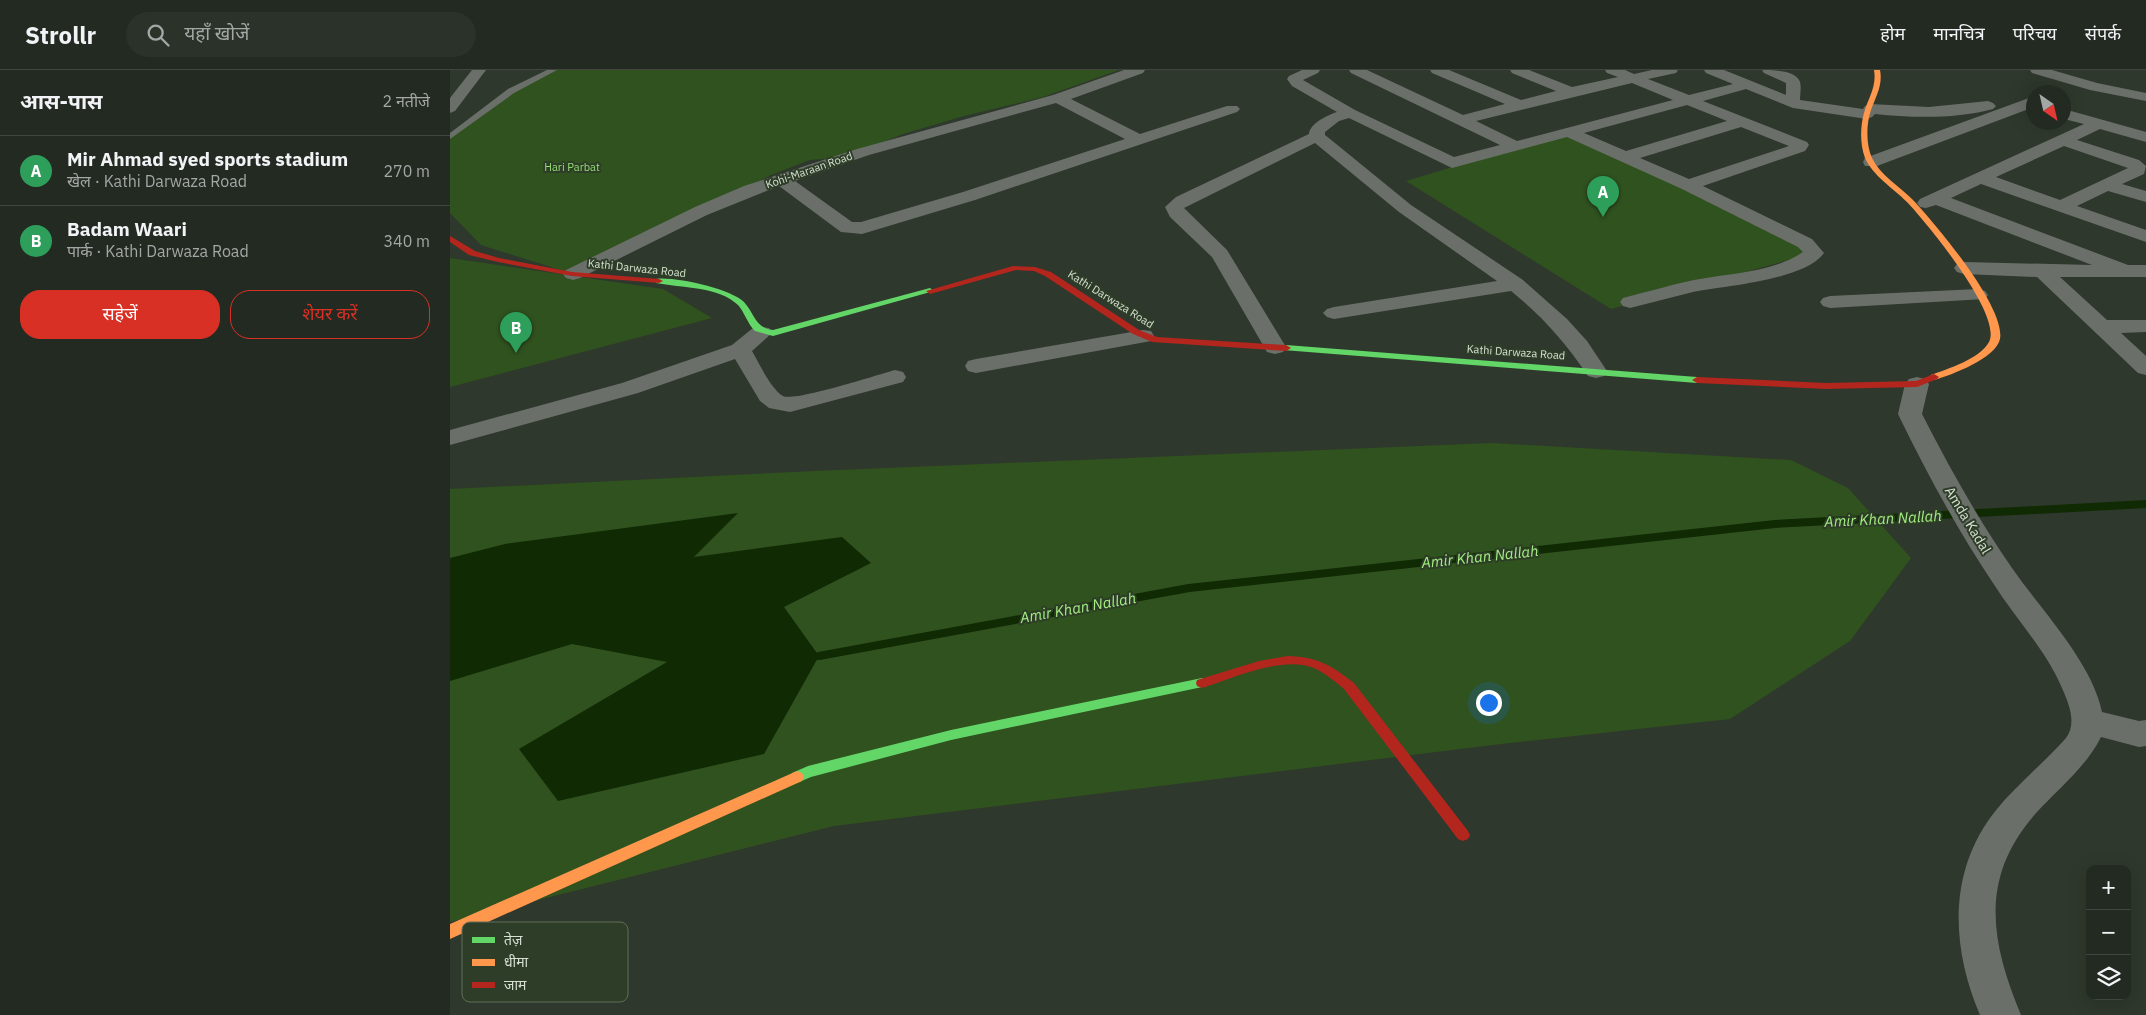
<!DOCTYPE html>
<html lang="hi">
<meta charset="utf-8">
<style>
:root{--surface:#232a21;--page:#2b322a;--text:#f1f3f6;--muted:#a3a7a5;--line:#40463f;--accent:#d93025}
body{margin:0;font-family:"IBM Plex Sans","Noto Sans Devanagari",sans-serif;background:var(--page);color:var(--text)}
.controls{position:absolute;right:15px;bottom:15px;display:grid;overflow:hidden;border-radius:10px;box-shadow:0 5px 20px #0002}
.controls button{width:45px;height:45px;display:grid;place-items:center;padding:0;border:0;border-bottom:1px solid var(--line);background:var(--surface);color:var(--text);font:25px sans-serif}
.compass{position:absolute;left:1576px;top:15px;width:45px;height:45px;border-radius:50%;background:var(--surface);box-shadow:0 5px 20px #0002;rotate:146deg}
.you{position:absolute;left:1038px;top:632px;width:18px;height:18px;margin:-12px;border:4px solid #fff;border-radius:50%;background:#1a73e8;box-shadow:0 0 0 8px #1a73e833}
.badge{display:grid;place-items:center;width:32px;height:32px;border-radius:50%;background:var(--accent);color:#fff;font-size:16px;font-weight:700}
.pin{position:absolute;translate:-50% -41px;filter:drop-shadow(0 1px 2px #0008)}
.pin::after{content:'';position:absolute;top:26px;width:18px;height:15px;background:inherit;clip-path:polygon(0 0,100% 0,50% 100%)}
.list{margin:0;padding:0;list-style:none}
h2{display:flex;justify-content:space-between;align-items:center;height:65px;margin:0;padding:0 20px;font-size:21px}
h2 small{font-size:16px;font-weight:400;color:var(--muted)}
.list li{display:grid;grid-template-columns:32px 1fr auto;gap:15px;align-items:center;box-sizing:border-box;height:70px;padding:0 20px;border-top:1px solid var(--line)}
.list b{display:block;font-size:19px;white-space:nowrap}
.list p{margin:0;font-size:16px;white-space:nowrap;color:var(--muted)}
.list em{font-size:16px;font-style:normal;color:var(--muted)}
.actions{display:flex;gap:10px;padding:15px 20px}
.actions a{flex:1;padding:11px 0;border:1px solid var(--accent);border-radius:20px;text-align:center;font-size:18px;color:var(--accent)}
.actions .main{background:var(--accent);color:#fff}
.icon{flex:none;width:28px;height:28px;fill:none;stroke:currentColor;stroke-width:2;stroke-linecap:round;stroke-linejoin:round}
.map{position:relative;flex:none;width:1696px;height:945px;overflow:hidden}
header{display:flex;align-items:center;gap:30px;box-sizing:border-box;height:70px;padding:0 25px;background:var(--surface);border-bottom:1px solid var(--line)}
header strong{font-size:24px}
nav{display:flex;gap:28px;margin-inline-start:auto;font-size:18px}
.search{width:350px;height:45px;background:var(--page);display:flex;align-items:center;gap:12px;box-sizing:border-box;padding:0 18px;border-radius:28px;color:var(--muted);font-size:19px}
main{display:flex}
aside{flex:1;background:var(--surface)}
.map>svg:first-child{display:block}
.green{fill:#30521f}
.water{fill:#102a04}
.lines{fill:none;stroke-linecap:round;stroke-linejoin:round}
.stream{stroke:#102a04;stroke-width:8}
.lane{fill:#6b6f6a;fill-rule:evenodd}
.street{fill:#6b6f6a;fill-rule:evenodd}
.fast{fill:#63d668;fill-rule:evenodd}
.slow{fill:#ff974d;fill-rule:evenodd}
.jam{fill:#b3261e;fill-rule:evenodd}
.labels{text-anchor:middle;stroke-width:4;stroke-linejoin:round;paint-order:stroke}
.far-park-label{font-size:11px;fill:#94de73;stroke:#2d3d27}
.far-street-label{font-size:11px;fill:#d6e0d3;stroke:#2d3d27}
.street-label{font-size:14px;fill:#d6e0d3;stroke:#2d3d27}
.water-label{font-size:15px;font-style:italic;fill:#a3ed82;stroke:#2d3d27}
.key{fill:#2d3d27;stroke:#606e5b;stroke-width:1}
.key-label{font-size:14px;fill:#d6e0d3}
</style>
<header>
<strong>Strollr</strong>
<div class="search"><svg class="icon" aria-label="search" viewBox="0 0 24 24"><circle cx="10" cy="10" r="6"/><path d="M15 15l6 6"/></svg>यहाँ खोजें</div>
<nav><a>होम</a><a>मानचित्र</a><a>परिचय</a><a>संपर्क</a></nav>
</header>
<main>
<aside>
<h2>आस-पास<small>2 नतीजे</small></h2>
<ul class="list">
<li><span class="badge" style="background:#2e9e5b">A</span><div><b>Mir Ahmad syed sports stadium</b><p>खेल · Kathi Darwaza Road</p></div><em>270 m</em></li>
<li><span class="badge" style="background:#2e9e5b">B</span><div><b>Badam Waari</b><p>पार्क · Kathi Darwaza Road</p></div><em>340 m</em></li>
</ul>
<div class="actions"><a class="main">सहेजें</a><a>शेयर करें</a></div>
</aside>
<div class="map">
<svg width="1696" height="945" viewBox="0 0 1696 945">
<rect width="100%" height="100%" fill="#2f382c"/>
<g class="green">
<path d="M 102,0 L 669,0 L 593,27 L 514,46 L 453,64 L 398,87 L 360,90 L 321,105 L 123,204 L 31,175 L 0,143 L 0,66 L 61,21 Z"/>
<path d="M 1119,62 L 1364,183 L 1161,239 L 956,111 Z"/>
<path d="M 0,188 L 213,219 L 262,248 L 0,317 Z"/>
<path d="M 1041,373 L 1341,390 L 1398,418 L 1461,488 L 1400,571 L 1280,649 L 1051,674 L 384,756 L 0,852 L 0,419 L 365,401 Z"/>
</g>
<path class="water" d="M 288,443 L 244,487 L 392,467 L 421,493 L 334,537 L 369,586 L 314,684 L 108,731 L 69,679 L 217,592 L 122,574 L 0,611 L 0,488 L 55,474 Z"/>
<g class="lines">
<path class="stream" d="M 369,586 L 739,518 L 1325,454 L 1696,434"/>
<path class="lane" d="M 97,0 L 107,0 L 64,23 L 0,69 L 0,63 L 58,19 Z"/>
<g class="street">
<path d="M 22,0 L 36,0 L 5,41 L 0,43 L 0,28 Z"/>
<path d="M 674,0 L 695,0 L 693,3 L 621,29 L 690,64 L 777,36 L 787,36 L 790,39 L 787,42 L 525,130 L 412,164 L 391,162 L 329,116 L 257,145 L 130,208 L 123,210 L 116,208 L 113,204 L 116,200 L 245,137 L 294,116 L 407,79 L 603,25 ZM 606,33 L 675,69 L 513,122 L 411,152 L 402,152 L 345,111 L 419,85 Z"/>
<path d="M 852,0 L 870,0 L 868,3 L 853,10 L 905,40 L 1004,87 L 1050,75 L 901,3 L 899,0 L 917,0 L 1013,45 L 1055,34 L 982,3 L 980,0 L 999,0 L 1071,30 L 1106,21 L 1062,3 L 1060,0 L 1079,0 L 1122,17 L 1168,7 L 1157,3 L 1155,0 L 1175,0 L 1184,4 L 1202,0 L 1228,0 L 1226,3 L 1198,9 L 1239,25 L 1283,14 L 1256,3 L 1254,0 L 1274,0 L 1336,25 L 1336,13 L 1314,3 L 1312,0 C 1322,0 1344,0 1349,10 C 1352,14 1350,24 1350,30 L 1413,39 L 1415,36 L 1420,34 L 1479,37 L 1538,31 L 1543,33 L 1546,36 L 1543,39 C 1506,49 1463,48 1425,44 L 1422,47 L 1417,49 L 1343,38 L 1296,19 L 1253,31 L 1357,72 L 1359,75 L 1355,81 L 1253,116 L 1362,169 L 1374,183 C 1355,210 1275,216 1243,222 C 1222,227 1201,233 1180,238 L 1173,236 L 1170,232 L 1173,228 C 1197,222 1220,215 1244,210 C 1280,203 1322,203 1353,182 L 1348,177 L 1232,119 L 1117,67 L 1002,98 L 899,48 L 889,51 L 875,62 L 875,65 L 885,73 L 961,135 L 1073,210 L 1117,249 L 1137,271 L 1157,301 L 1154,306 L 1146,308 L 1138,306 C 1114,271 1094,248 1061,221 L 884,249 L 877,247 L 873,243 L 877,239 L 884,237 L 1047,211 L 949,142 L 865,73 L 734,138 L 777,180 L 836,277 L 833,282 L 825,284 L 817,282 L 762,187 L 720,147 L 715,137 L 726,127 L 859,64 C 860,53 878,45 887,42 L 842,16 L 837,9 L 839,6 ZM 1182,13 L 1223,30 L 1067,71 L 1026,51 ZM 1237,35 L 1277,51 L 1176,81 L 1134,63 ZM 1291,57 L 1339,76 L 1239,109 L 1190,88 Z"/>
<path d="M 1580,0 L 1602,0 L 1647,13 L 1696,23 L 1696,31 L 1640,20 L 1582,3 Z"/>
<path d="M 1579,28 L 1584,30 L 1584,37 L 1427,96 L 1415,96 L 1413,92 L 1415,88 Z"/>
<path d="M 1614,39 L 1696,62 L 1696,72 L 1650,59 L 1627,70 L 1689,90 L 1696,96 L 1694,104 L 1672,114 L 1696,121 L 1696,132 L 1658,121 L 1627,136 L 1696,160 L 1696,172 L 1531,114 L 1501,128 L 1678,195 L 1696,195 L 1696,207 L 1610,207 L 1657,250 L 1696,250 L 1696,262 L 1671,263 L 1696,286 L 1696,305 L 1688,303 L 1587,207 L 1514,204 L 1507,202 L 1504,198 L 1507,194 L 1514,192 L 1642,195 L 1486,135 L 1476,138 L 1470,137 L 1467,133 L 1470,129 L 1634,54 L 1614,49 ZM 1614,76 L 1678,98 L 1610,130 L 1546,107 Z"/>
<path d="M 1528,219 L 1535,221 L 1538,225 L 1535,229 L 1380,238 L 1373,236 L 1370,232 L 1373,228 L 1380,226 Z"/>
<path d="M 311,257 L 319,258 L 322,263 L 302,281 C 309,293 321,319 333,326 C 344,332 427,305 445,300 L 453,302 L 456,307 L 453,312 L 340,342 L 319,338 L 310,331 L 285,289 L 188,323 L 0,375 L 0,360 L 172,313 L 282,275 L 303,258 Z"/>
<path d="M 693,260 L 701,261 L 704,266 L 701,271 L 526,303 L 518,301 L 515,296 L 518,291 L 526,289 Z"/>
<path d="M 1467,307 L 1475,309 L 1479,314 L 1472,344 C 1499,397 1528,449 1562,498 C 1591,540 1642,592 1652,642 L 1689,651 L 1696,650 L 1696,676 L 1689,677 L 1651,667 C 1636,697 1609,718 1587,742 C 1529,806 1540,871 1571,945 L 1530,945 C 1501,877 1497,800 1547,739 C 1567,714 1594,693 1616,668 C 1627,653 1619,634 1612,618 C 1596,580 1565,548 1543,513 C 1507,459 1476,402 1448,344 L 1455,314 L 1459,309 Z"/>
</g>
<g class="fast">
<path d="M 206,209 C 224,206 281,219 294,232 C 305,244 305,258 323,260 L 480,218 L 484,221 L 323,266 L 305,261 C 297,253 295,243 288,235 C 268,216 231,218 206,213 Z"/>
<path d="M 836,275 L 1247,307 L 1252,310 L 1247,313 L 833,280 L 831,278 Z"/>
<path d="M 752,608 L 757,610 L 758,613 L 757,616 L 501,670 L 361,707 L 347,713 L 342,711 L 340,707 L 342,703 L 358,696 L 501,660 Z"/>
</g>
<g class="slow">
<path d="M 1424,0 L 1430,0 C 1433,15 1426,26 1421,40 C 1416,54 1416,75 1422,88 C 1430,105 1449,116 1462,129 C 1484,152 1556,237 1550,269 C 1546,288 1502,305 1484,310 L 1479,307 L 1481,305 C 1497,299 1530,289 1539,272 C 1553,245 1476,152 1457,132 C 1443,118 1423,106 1415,88 C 1410,75 1410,57 1414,43 C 1418,28 1427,17 1424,0 Z"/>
<path d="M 347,701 L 352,703 L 354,707 L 352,711 L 0,869 L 0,854 Z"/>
</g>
<g class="jam">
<path d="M 0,166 L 25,181 L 49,188 L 122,202 L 209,209 L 213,211 L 209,213 L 122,206 L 48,192 L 19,185 L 0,172 Z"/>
<path d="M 563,196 L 585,197 L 601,202 L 689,260 L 707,267 L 836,275 L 841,278 L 836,281 L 702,272 L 683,264 L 595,206 L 584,201 L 566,200 L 480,224 L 476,221 Z"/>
<path d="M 1484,304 L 1489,307 L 1487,309 L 1467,317 L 1376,319 L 1247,313 L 1242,310 L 1247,307 L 1376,313 L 1466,311 Z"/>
<path d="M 838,586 C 867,587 881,595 904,613 L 1018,761 L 1020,765 L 1018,769 L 1013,771 L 1008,769 L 894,619 C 886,612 876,604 866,599 C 834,584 784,608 752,618 L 747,616 L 746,613 L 747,610 L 809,591 Z"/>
</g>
</g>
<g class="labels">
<g class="far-park-label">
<text x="122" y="101">Hari Parbat</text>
</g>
<g class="far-street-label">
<text transform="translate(359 100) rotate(-19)" y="4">Kohi-Maraan Road</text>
<text transform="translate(187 198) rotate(6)" y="4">Kathi Darwaza Road</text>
<text transform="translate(661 229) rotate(32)" y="4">Kathi Darwaza Road</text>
<text transform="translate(1066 282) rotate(4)" y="4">Kathi Darwaza Road</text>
</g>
<g class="street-label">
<text transform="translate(1518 450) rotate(59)" y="5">Amda Kadal</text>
</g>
<g class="water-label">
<text transform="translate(1433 449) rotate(-3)" y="5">Amir Khan Nallah</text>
<text transform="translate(1030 487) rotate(-6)" y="5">Amir Khan Nallah</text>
<text transform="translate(628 538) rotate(-10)" y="5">Amir Khan Nallah</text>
</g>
</g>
<rect x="12" y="852" width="166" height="80" rx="8" class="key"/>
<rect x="22" y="867" width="23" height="6" fill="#63d668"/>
<rect x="22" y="889" width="23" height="7" fill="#ff974d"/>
<rect x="22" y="912" width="23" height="6" fill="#b3261e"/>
<g class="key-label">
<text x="54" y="875">तेज़</text>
<text x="54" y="897">धीमा</text>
<text x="54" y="920">जाम</text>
</g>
</svg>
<div class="controls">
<button>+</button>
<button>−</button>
<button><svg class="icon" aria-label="layers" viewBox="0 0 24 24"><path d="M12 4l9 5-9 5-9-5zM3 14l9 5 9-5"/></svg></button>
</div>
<svg class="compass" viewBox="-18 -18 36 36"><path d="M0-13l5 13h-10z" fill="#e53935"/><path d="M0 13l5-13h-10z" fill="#a3a7a5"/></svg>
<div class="you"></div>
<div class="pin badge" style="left:1153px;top:147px;background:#2e9e5b">A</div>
<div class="pin badge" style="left:66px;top:283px;background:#2e9e5b">B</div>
</div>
</main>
